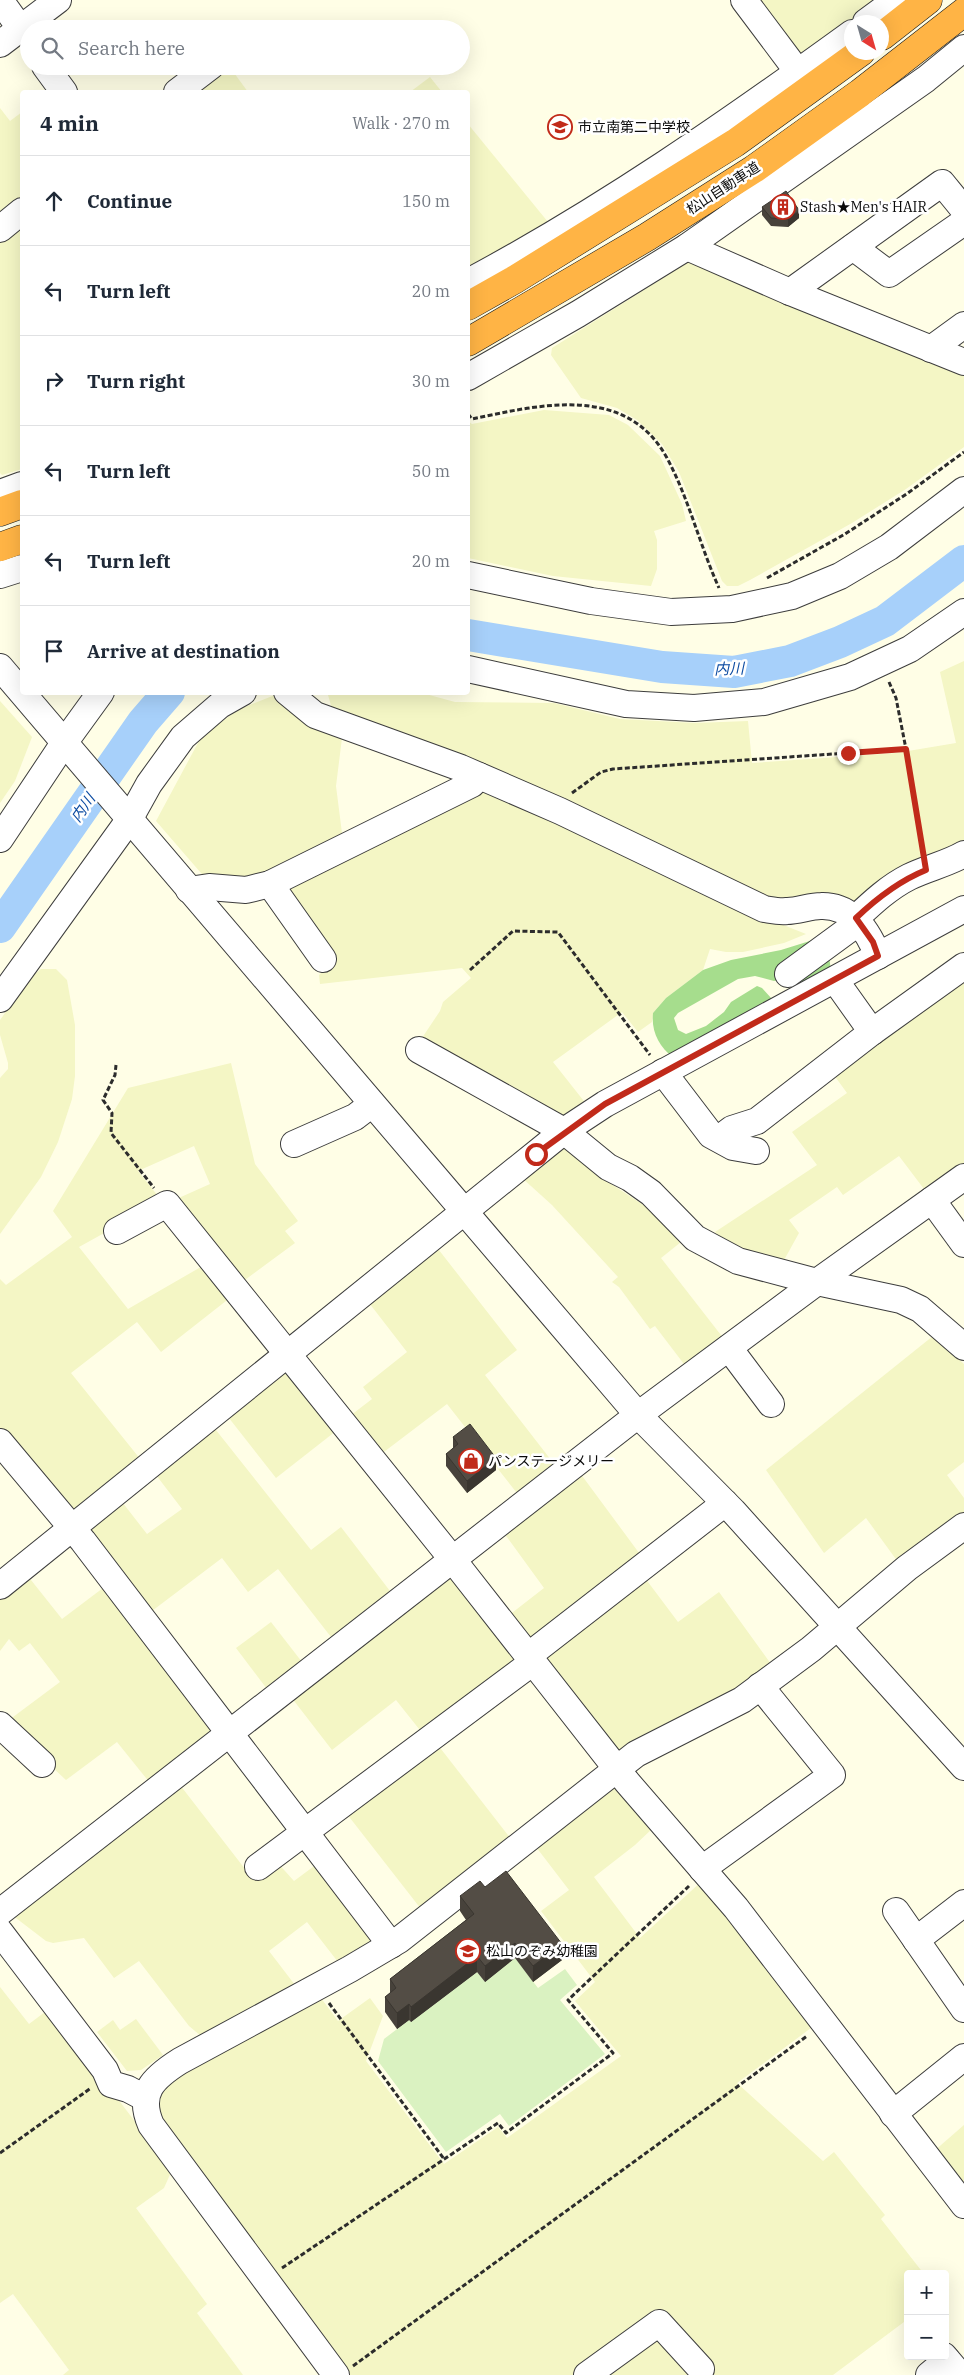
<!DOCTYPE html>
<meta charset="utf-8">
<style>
:root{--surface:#fff;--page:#f6f6f7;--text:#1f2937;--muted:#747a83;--line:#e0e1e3}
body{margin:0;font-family:"IBM Plex Serif","Noto Sans JP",serif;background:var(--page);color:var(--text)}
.controls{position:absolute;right:15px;bottom:15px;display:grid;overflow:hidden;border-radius:5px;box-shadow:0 5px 20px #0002}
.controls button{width:45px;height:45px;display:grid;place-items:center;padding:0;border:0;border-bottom:1px solid var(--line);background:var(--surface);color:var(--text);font:25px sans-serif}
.compass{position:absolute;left:844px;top:15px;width:45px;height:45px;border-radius:50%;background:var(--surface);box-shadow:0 5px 20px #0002;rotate:143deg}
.stop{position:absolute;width:15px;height:15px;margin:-11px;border:4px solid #c12a1a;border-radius:50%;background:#fff}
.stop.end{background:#c12a1a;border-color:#fff;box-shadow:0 1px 5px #0008}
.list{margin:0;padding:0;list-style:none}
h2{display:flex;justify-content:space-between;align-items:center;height:65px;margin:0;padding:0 20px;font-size:21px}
h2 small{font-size:16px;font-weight:400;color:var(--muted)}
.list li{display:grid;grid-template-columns:32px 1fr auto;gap:15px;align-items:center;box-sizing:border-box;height:90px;padding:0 20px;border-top:1px solid var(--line)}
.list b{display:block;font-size:19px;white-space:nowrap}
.list em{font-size:16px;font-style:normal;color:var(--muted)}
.icon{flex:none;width:28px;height:28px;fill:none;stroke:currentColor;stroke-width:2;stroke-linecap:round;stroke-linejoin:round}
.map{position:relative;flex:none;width:964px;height:2375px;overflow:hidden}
.search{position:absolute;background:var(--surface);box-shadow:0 5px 20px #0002;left:20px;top:20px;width:450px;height:55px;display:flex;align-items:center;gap:12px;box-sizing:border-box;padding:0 18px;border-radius:28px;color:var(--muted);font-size:19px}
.panel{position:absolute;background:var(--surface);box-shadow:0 5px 20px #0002;left:20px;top:90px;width:450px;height:605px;border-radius:5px}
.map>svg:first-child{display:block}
.farmland{fill:#f4f6c5}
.forest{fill:#a6dd8d}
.pitch{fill:#daf2c1}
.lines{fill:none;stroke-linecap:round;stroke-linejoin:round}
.river{stroke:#a7d0fa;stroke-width:32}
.minor-casing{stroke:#3d3d3d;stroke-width:28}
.highway-casing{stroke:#1b1b1b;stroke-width:29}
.path{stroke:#2c2c2c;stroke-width:3;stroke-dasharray:5 2.5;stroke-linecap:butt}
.minor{stroke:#fff;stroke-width:26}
.highway{stroke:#ffb445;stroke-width:28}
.wall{fill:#47423b}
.shaded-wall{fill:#3a3630}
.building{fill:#534d45;stroke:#3a3630}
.route{stroke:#c12a1a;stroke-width:6}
.labels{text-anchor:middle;stroke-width:5;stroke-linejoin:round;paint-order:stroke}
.poi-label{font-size:14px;fill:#0a0a0a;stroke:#fff;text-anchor:start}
.street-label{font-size:14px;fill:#0a0a0a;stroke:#fff}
.water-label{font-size:15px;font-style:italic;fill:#0d4ca2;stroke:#fff}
</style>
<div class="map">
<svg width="964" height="2375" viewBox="0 0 964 2375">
<rect width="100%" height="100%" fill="#fffee6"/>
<g class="farmland">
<path d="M 751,0 L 886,0 L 799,65 Z"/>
<path d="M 214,66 L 229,66 L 248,92 L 181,92 Z"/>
<path d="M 430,77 L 442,92 L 410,92 Z"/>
<path d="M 0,108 L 10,121 L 22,112 L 22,203 L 0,220 Z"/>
<path d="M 468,124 L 548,222 L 468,274 Z"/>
<path d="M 22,218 L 22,469 L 2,475 L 0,473 L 0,236 Z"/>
<path d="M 690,261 L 964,370 L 964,447 L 906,489 L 852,523 L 750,580 L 738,586 L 727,586 L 722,581 L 679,472 L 662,444 L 637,420 L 617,408 L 581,398 L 551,355 L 552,348 Z"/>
<path d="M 544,410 L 609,415 L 628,425 L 660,456 L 682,504 L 686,521 L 654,531 L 657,540 L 657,569 L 651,586 L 553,576 L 468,558 L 468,421 L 472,424 Z"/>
<path d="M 964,661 L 964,846 L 919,858 L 917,863 L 854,905 L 780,905 L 334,716 L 328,695 L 331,692 L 422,693 L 455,702 L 554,703 L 620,719 L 695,723 L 748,721 L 752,763 L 896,753 L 956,743 L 940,672 Z"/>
<path d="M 275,695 L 342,738 L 336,786 L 343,841 L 266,881 L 207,880 L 156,821 L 199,741 L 212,729 L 239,709 Z"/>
<path d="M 0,701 L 32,737 L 15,781 L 0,803 Z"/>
<path d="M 480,783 L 753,913 L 806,934 L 784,943 L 743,952 L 726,952 L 710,949 L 703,970 L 666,998 L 653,1013 L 652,1022 L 638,1032 L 622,1012 L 553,1062 L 587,1105 L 560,1125 L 418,1044 L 440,1011 L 443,1002 L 471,978 L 462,968 L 320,984 L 319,975 L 325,969 L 278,887 Z"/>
<path d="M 41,969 L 56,969 L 67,980 L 75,1025 L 75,1076 L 72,1099 L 58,1142 L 41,1177 L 0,1234 L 0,1078 L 8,1069 L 8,1063 L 0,1035 L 0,1020 L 31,977 Z"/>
<path d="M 964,971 L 964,1166 L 927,1193 L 899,1156 L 843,1195 L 837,1187 L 789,1220 L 799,1233 L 783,1262 L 723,1242 L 715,1232 L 817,1165 L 792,1132 L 847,1093 L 831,1071 Z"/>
<path d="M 231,1063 L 255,1164 L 298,1221 L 285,1231 L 295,1243 L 238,1285 L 172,1201 L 210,1184 L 194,1146 L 138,1171 L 162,1201 L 79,1247 L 128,1309 L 206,1264 L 231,1297 L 161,1352 L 137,1322 L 71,1373 L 141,1460 L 74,1512 L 0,1430 L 0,1279 L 6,1285 L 72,1237 L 53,1211 L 128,1088 Z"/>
<path d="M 562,1146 L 605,1180 L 648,1208 L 681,1242 L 661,1258 L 724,1339 L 687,1368 L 655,1326 L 650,1329 L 619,1287 L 612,1282 L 618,1277 L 552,1205 L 521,1177 Z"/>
<path d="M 435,1245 L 517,1350 L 485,1375 L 558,1469 L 520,1497 L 447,1404 L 376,1458 L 346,1419 L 372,1399 L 363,1387 L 407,1352 L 366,1299 Z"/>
<path d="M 933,1336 L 964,1364 L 964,1462 L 947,1475 L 964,1498 L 964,1513 L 898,1562 L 866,1518 L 824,1553 L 766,1470 Z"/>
<path d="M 288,1370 L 336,1431 L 276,1478 L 225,1413 Z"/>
<path d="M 212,1425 L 311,1550 L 341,1527 L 390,1591 L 331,1637 L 278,1569 L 248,1592 L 222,1558 L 148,1614 L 90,1530 L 119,1498 L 147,1534 L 182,1509 L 153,1471 Z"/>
<path d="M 580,1473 L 645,1561 L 533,1648 L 508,1616 L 544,1588 L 504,1533 Z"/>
<path d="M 642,1574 L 678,1622 L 719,1592 L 771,1664 L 736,1690 L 614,1754 L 538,1656 Z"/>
<path d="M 27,1575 L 62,1619 L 107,1585 L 212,1724 L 213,1734 L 150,1783 L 117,1742 L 66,1780 L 5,1723 L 60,1682 L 30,1643 L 19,1651 L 9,1639 L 0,1651 L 0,1595 Z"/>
<path d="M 445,1579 L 454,1579 L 517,1654 L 515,1664 L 423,1734 L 396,1700 L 332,1750 L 291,1697 Z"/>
<path d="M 271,1622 L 302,1662 L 267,1689 L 236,1648 Z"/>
<path d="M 434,1740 L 511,1839 L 421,1909 L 343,1809 Z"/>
<path d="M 180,1785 L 252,1878 L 276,1861 L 294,1881 L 321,1861 L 381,1938 L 338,1962 L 307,1922 L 269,1951 L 295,1985 L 201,2036 L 189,2026 L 139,1961 L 114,1978 L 84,1938 L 53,1943 L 46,1941 L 12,1915 Z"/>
<path d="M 616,1786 L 653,1828 L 635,1845 L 594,1877 L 640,1938 L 703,1880 L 815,2025 L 737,2083 L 823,2161 L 834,2152 L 885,2215 L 881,2219 L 924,2274 L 908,2274 L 908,2319 L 833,2375 L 350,2375 L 157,2115 L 160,2089 L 170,2078 L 318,1994 L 338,2021 L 370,1998 L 383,2016 L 366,2061 L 444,2164 L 498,2127 L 507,2138 L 621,2056 L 575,2001 L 595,1982 L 541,1911 L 569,1890 L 533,1843 Z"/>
<path d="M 0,1987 L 29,2024 L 49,2009 L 172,2170 L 164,2188 L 136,2208 L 207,2304 L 197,2313 L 243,2375 L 63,2375 L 69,2370 L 13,2294 L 0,2303 Z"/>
<path d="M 136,2019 L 163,2055 L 141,2070 L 127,2071 L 97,2032 L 113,2020 L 120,2030 Z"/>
<path d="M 964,2125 L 964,2181 L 958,2185 L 933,2152 Z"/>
</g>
<path class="forest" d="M 813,940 C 825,952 832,954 830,973 L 806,986 L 800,982 L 798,976 L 774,981 L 755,976 L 738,979 L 678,1013 L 674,1018 L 678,1030 L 686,1034 L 706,1026 L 724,1012 L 731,1002 L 757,986 L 762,988 L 772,999 L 673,1057 C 659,1047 651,1031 653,1013 L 666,998 L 703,970 L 731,960 L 781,950 Z"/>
<path class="pitch" d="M 515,1958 L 538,1988 L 565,1969 L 577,1985 L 560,2000 L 605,2054 L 509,2126 L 500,2114 L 446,2152 L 378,2061 L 384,2039 L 409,2020 L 411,2022 L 477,1972 L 485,1982 Z"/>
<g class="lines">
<g class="river">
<path d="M 468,635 L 662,667 L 734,672 L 790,661 L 840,642 L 885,621 L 964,561"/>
<path d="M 0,927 L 143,722 L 169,692"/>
</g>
<defs>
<g id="minor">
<path d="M 0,0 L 20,28"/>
<path d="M 744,0 L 798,72"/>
<path d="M 866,22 L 896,0"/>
<path d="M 0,44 L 58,0"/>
<path d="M 45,66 L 64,92"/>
<path d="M 177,92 L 211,66"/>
<path d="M 0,229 L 22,211"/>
<path d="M 687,247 L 790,292 L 964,362"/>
<path d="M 853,247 L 889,274 L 964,222"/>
<path d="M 468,282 C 603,210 728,123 852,33"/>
<path d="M 790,292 L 942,183 L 964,210"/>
<path d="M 931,349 L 964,325"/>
<path d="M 468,377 L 578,314 L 687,247 L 926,79 L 964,48"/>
<path d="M 0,493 L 22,485"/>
<path d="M 0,575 L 22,568"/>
<path d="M 468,575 L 591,601 L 671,612 L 732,609 L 792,596 L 840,576 L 889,547 L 964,490"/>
<path d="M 0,667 L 638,1415 L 733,1511 L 964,1767"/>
<path d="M 468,669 L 626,704 L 694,708 L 764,702 L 850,677 L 910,649 L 964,612"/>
<path d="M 287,692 L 315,715 L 461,768 L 560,811 L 764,909 C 771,910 779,912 787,911 C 798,911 810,906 821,906 C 852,905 868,931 878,956"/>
<path d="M 0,839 L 64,743 L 101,692"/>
<path d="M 270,884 L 323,959"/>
<path d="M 189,890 L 209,887 L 246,890 L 270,884 L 472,784 L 479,776"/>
<path d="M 856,918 C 872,903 889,887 909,877 C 927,868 947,864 964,854"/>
<path d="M 788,974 L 859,922"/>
<path d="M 835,980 L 872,1032"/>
<path d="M 0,999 L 129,820 L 149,784 L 183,737 L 220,705 L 243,692"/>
<path d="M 419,1050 L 564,1131 L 608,1167 L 630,1178 L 651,1193 L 695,1238 L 738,1261 L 817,1282 L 901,1300 L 920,1309 L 964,1347"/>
<path d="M 663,1072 L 711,1135 L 733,1147 L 756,1151"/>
<path d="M 720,1138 L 732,1129 L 757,1121 L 872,1032 L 964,966"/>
<path d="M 294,1144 L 355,1117 L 372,1104"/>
<path d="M 932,1200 L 964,1244"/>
<path d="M 117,1231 L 167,1204 L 453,1560 L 627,1782 L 736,1908 L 964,2205"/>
<path d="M 729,1348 L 771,1404"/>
<path d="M 0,1442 L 83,1541 L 391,1945"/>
<path d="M 0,1586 L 564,1131 L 605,1104 L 964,909"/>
<path d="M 528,1656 L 725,1503"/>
<path d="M 0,1725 L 42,1764"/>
<path d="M 258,1867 L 533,1662"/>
<path d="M 702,1869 L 832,1775 L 760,1686"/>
<path d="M 896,1911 L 964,2009"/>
<path d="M 0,1912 L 638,1415 L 817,1282 L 964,1177"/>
<path d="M 0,1932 L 105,2070 L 111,2084 L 128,2089 L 145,2098"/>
<path d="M 916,1940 L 964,1903"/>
<path d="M 893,2114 L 964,2057"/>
<path d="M 944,2356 L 960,2375"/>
<path d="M 336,2375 L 151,2125 C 137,2093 153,2078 180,2061 L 350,1969 L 399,1940 L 636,1754 L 742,1700 L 811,1649 L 907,1568 L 964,1526"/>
<path d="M 587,2375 L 659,2323 L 701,2369"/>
<path d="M 929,2375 L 947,2360"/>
</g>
<g id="highway">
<path d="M 882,36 L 928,0"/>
<path d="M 468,306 L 514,280 L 735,143 L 861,52"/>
<path d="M 468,342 L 647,237 L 754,169 L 860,93 L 964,12"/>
<path d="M 0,512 L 22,504"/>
<path d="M 0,547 L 22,539"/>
</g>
</defs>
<use href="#minor" class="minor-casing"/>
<use href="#highway" class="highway-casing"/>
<g class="path">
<path d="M 468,414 L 472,419 C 539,405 626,383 667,458 C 689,499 700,546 719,588"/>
<path d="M 767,578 L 845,534 L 908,493 L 964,452"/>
<path d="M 889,682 L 896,698 L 906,749 L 923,850"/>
<path d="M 572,793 L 601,772 L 613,769 L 906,749"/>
<path d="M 470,970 L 513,931 L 558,932 L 650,1055"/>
<path d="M 116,1065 L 115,1075 L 103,1100 L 112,1113 L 111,1133 L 154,1188"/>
<path d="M 329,2003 L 444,2159"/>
<path d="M 0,2153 L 91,2088"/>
<path d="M 282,2268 L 498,2123 L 506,2133 L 613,2053 L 568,2000 L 689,1886"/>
<path d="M 353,2366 L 807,2036"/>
</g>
<use href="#minor" class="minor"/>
<use href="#highway" class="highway"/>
</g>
<g class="wall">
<path d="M 762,207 L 799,218 L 788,227 L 771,226 L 762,215 Z"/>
<path d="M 453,1437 L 496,1470 L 467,1493 L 446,1466 L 446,1454 L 453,1449 Z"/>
<path d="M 485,1887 L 562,1960 L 533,1982 L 515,1958 L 485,1982 L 477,1972 L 411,2022 L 409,2020 L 397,2029 L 385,2012 L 385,1997 L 390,1993 L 390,1979 L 466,1920 L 460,1911 L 460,1896 Z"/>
</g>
<g class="shaded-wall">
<path d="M 799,210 L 799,218 L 788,227 L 788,219 Z"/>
<path d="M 496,1458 L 496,1470 L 467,1493 L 467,1481 Z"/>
<path d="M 515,1943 L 515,1958 L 485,1982 L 485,1966 Z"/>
<path d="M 562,1944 L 562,1960 L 533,1982 L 533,1966 Z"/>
<path d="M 477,1956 L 477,1972 L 411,2022 L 411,2007 Z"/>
<path d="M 409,2004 L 409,2020 L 397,2029 L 397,2013 Z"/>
</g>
<g class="building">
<path d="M 786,191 L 799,210 L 788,219 L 771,218 L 762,207 Z"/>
<path d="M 470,1424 L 496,1458 L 467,1481 L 446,1454 L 458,1444 L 453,1437 Z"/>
<path d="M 506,1871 L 562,1944 L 533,1966 L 515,1943 L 485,1966 L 477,1956 L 411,2007 L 409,2004 L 397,2013 L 385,1997 L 396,1988 L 390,1979 L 474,1914 L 460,1896 L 480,1881 L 485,1887 Z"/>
</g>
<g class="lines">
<path class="route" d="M 536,1154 L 605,1104 L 878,956 L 873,942 L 856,918 C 877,898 899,881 926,870 L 906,749 L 848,753"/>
</g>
<defs>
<symbol id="school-ring" viewBox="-11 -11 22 22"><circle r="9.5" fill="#fff" stroke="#c12a1a" stroke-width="1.5"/><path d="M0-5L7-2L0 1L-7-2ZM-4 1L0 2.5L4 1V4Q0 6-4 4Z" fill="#c12a1a"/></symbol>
<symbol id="building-ring" viewBox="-11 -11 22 22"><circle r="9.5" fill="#fff" stroke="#c12a1a" stroke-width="1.5"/><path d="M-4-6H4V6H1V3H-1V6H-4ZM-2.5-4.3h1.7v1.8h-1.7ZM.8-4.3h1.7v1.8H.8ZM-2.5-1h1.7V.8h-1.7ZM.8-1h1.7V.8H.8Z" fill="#c12a1a"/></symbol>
<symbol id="shop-ring" viewBox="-11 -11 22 22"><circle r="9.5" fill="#fff" stroke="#c12a1a" stroke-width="1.5"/><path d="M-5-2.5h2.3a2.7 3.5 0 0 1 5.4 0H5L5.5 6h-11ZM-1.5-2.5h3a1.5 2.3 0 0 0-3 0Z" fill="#c12a1a"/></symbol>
</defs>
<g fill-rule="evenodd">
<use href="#school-ring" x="546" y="113" width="28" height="28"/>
<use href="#building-ring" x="769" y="193" width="28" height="28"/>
<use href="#shop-ring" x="457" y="1447" width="28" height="28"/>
<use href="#school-ring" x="454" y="1937" width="28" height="28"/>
</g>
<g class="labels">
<g class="poi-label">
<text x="578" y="132">市立南第二中学校</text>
<text x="800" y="212">Stash★Men's HAIR</text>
<text x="488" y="1466">パンステージメリー</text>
<text x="486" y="1956">松山のぞみ幼稚園</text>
</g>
<g class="street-label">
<text transform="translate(723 188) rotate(-33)" y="5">松山自動車道</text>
</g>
<g class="water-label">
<text transform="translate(729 669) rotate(-2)" y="5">内川</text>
<text transform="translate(83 808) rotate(-55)" y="5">内川</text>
</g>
</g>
</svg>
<div class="controls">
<button>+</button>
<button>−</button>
</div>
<svg class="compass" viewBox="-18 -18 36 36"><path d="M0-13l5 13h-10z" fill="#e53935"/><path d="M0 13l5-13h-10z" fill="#747a83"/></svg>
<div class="stop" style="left:536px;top:1154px"></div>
<div class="stop end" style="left:848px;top:753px"></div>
<div class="search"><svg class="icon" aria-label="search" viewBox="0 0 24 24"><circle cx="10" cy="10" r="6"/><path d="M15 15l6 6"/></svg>Search here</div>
<section class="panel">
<h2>4 min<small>Walk · 270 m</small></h2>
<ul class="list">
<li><svg class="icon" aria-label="ahead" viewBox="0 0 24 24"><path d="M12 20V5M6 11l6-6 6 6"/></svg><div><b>Continue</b></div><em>150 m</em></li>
<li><svg class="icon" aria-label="left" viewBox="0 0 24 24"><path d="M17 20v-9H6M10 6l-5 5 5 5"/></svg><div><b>Turn left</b></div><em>20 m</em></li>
<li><svg class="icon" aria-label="right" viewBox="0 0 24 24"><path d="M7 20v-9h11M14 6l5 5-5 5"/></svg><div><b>Turn right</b></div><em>30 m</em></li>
<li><svg class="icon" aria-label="left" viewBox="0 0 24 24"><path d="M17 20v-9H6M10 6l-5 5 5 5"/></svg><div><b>Turn left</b></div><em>50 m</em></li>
<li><svg class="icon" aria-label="left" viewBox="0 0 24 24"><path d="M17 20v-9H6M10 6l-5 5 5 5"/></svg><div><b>Turn left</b></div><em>20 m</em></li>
<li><svg class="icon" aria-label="arrive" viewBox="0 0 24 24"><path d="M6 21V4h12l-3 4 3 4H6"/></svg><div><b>Arrive at destination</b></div></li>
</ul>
</section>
</div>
